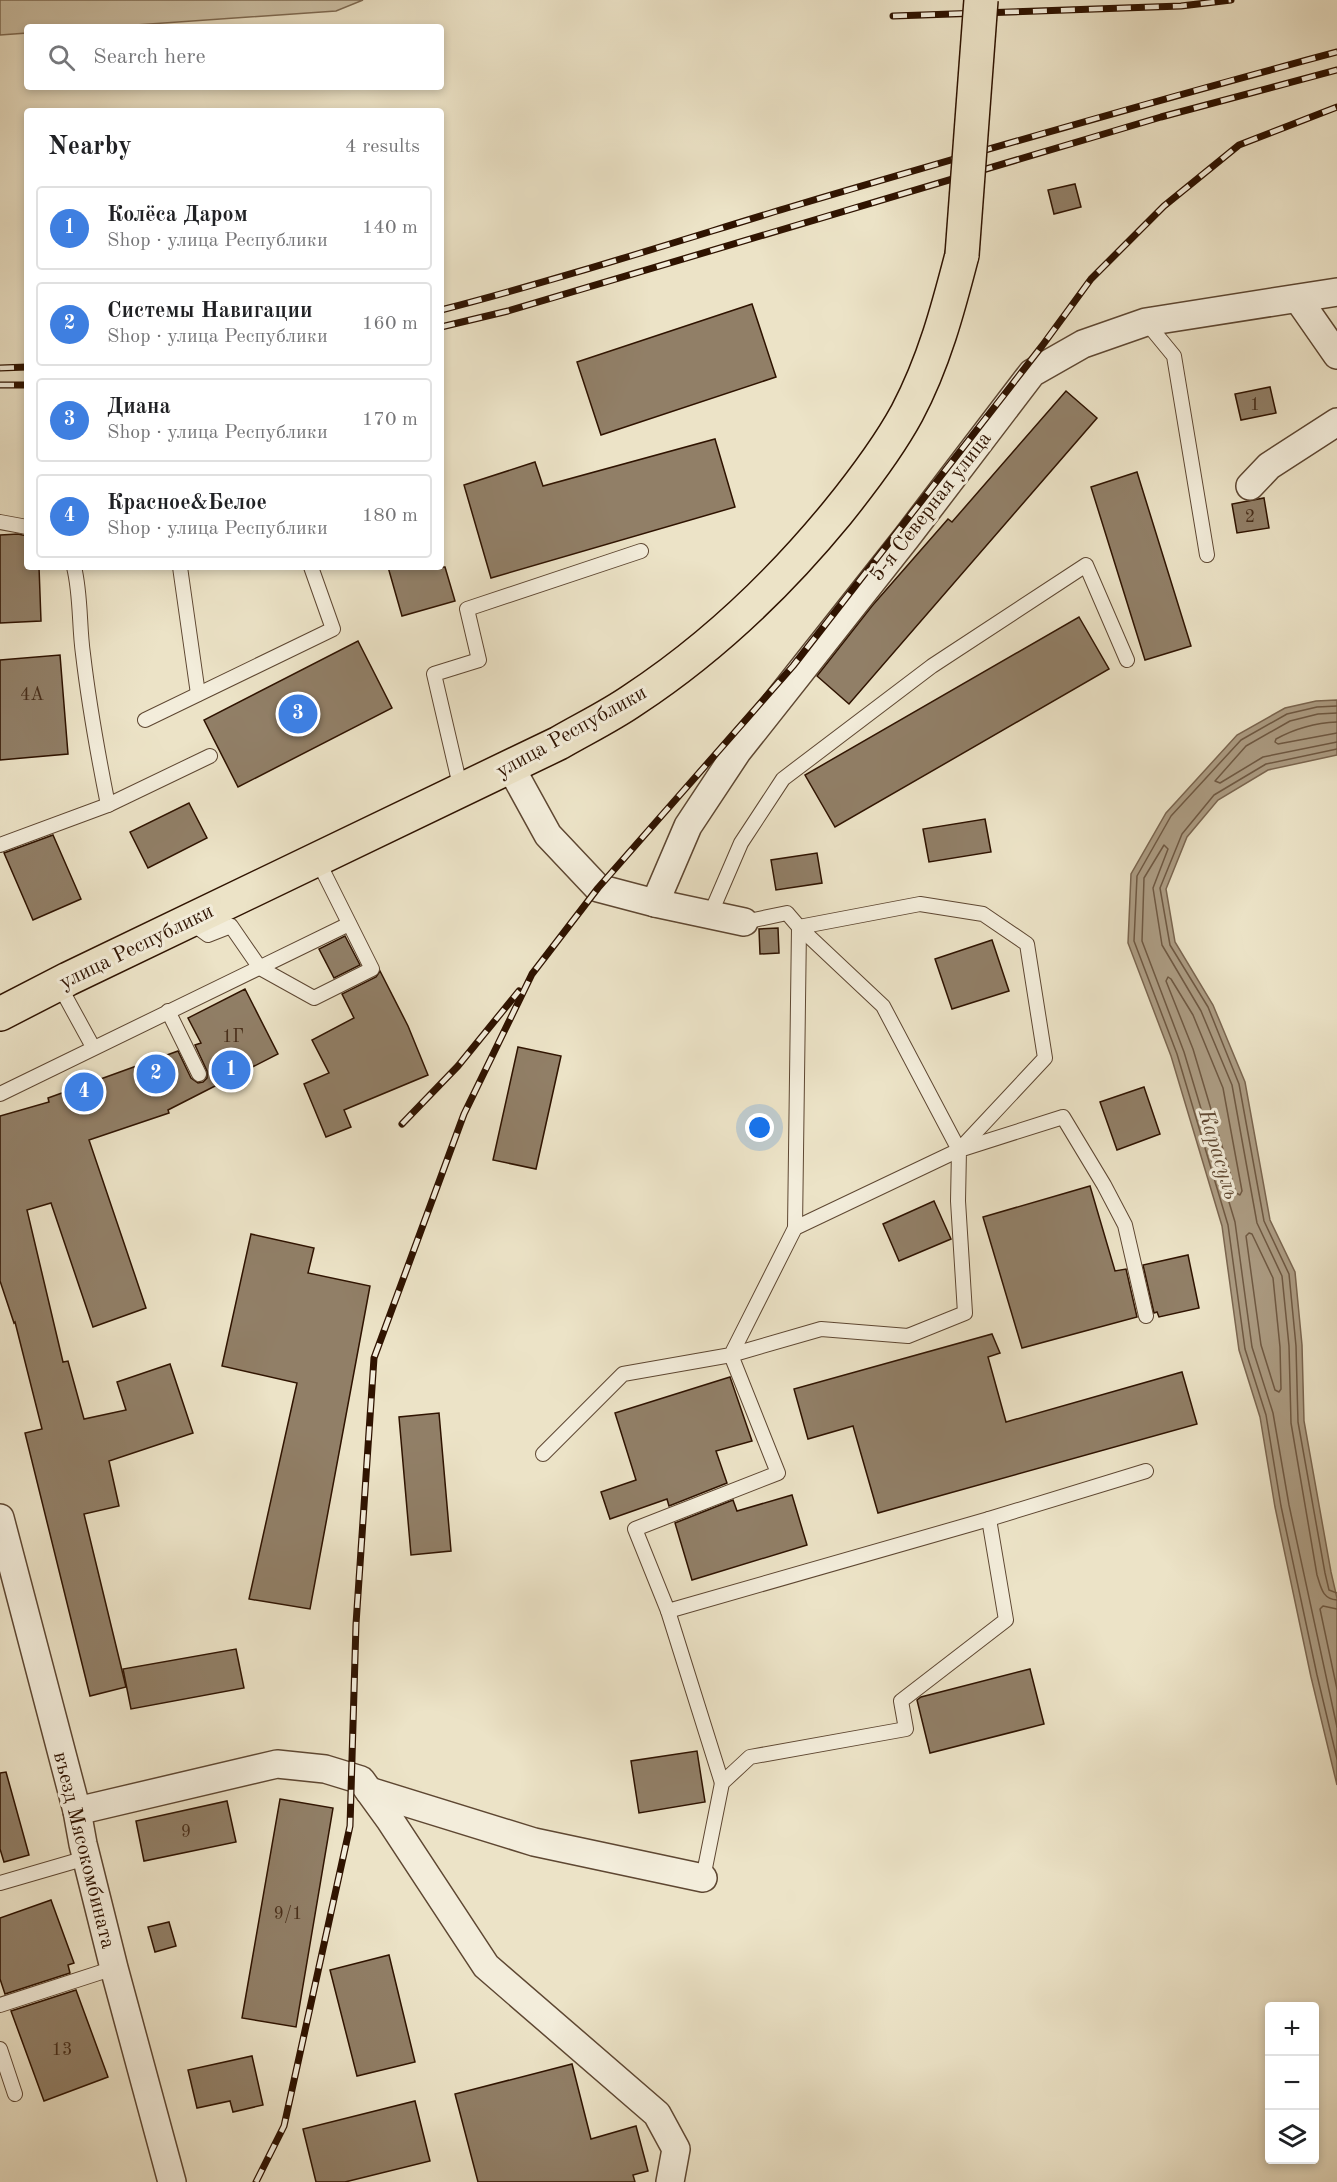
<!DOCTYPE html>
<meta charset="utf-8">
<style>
:root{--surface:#fff;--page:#f6f6f6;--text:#202124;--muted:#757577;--line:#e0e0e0;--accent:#8f2418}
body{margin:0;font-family:"Old Standard TT",serif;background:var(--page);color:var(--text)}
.controls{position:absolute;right:18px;bottom:18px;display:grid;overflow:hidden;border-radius:6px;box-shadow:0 3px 9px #0003}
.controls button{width:54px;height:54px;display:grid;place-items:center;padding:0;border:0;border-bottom:2px solid var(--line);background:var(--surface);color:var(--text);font:30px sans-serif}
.you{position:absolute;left:760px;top:1128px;width:21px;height:21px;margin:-15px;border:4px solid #fff;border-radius:50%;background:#1a73e8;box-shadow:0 0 0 9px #1a73e833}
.badge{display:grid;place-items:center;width:39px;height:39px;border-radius:50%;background:var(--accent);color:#fff;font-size:20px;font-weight:700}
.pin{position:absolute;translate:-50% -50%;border:3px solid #fff;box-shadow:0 2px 6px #0006}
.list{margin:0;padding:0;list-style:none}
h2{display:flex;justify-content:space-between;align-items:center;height:78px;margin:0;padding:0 24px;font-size:26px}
h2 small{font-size:20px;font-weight:400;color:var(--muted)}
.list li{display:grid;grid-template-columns:39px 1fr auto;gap:18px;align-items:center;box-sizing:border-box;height:84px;margin:0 12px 12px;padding:0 12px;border:2px solid var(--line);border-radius:6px}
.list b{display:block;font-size:22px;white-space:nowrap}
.list p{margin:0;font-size:20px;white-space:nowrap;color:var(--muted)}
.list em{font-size:20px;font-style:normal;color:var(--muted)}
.icon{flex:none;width:33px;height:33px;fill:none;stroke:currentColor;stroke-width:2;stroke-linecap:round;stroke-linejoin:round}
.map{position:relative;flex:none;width:1337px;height:2182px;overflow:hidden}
.search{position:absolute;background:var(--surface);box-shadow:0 3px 9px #0003;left:24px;top:24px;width:420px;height:66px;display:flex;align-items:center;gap:15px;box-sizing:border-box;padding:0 21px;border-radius:6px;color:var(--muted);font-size:22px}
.panel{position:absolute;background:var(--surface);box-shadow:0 3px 9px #0003;left:24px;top:108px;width:420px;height:462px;border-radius:6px}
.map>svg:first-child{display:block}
.green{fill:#ccc0a5;stroke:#7e6a52;stroke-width:1.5}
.water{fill:#ac9c83;stroke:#7a654f;stroke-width:1.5}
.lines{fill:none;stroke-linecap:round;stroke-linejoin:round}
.shore{stroke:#6e5842;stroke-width:1.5}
.building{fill:#917f67;stroke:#2f1300;stroke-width:1.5}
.service-casing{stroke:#5e4732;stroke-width:16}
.minor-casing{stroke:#5e4732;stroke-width:30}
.primary-casing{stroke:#2f1300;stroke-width:36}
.service{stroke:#f3eddb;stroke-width:14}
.minor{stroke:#f3eddb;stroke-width:27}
.primary{stroke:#ece3c7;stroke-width:33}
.rail-casing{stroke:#2f1300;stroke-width:7}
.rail{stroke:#f3eddb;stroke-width:4.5;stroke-dasharray:14;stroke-linecap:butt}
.primary-bridge-casing{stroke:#2f1300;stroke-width:36;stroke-linecap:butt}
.primary-bridge{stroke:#ece3c7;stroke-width:33}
.labels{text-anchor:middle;stroke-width:6;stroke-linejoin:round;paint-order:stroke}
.number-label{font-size:18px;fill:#482e1a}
.street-label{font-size:21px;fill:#2f1300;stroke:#f3eddb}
.water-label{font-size:22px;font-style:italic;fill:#614a34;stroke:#f3eddb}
</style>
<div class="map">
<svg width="1337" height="2182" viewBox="0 0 1337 2182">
<rect width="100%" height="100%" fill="#ece3c7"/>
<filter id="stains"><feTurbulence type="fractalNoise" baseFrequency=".00333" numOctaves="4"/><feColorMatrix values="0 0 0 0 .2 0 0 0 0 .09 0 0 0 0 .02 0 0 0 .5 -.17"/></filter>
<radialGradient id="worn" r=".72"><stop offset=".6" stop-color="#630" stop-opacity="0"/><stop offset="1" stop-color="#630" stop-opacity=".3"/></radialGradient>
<path class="green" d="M 0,0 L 363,0 L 336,11 L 107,27 L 27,27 L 27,33 L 0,35 Z"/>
<path class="water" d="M 1337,700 L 1337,755 L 1268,770 L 1218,800 L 1187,837 L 1166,889 L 1175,942 L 1213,1005 L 1245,1082 L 1270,1220 L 1295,1272 L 1302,1345 L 1304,1421 L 1331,1572 L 1337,1598 L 1337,1785 L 1311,1677 L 1275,1507 L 1260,1417 L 1239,1350 L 1222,1226 L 1171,1056 L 1128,943 L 1131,874 L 1166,813 L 1237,735 L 1285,708 L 1316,701 Z"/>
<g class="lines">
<g class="shore">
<path d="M 1337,706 L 1317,707 L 1287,714 L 1241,740 L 1171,816 L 1137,876 L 1134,941 L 1177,1054 L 1228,1225 L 1245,1349 L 1266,1415 L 1281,1506 L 1317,1675 L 1337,1759"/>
<path d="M 1337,713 L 1318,714 L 1290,721 L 1246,746 L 1215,781 L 1220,783 L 1263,757 L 1337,742"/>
<path d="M 1337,722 C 1314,723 1296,728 1276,739 L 1275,742 L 1278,744 L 1337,733"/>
<path d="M 1337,749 L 1266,764 L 1214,795 L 1182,834 L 1160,888 L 1170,945 L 1208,1007 L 1239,1084 L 1264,1221 L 1289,1274 L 1296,1346 L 1298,1422 L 1325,1573 L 1329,1590 L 1337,1593"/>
<path d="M 1168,977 L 1171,979 L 1193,1015 L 1223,1088 L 1242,1191 L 1240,1195 L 1236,1193 L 1193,1049 L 1166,981 Z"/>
<path d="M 1249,1233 L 1252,1234 L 1273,1278 L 1280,1347 L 1281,1389 L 1279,1392 L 1275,1390 L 1261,1345 L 1246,1236 Z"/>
<path d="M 1337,1600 C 1322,1599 1321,1587 1317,1575 L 1291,1423 L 1289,1346 L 1282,1276 L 1257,1223 L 1232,1085 L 1201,1011 L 1162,945 L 1153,888 L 1168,849 L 1164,845 L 1144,878 L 1142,941 L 1184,1052 L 1235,1222 L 1252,1347 L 1273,1413 L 1289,1505 L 1337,1727"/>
<path d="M 1337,1609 L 1323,1606 L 1320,1609 L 1337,1689"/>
</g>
</g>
<g class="building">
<path d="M 1075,184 L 1081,207 L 1054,214 L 1048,190 Z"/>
<path d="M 752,304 L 776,377 L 601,435 L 577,362 Z"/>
<path d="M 1270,387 L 1276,413 L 1241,420 L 1235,394 Z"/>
<path d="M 1066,391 L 1097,418 L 849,704 L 817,676 L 872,606 L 948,519 L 952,522 Z"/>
<path d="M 715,439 L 735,507 L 491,578 L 464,485 L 535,462 L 543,486 Z"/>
<path d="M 1137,472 L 1191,646 L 1145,660 L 1091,487 Z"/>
<path d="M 1264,498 L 1269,528 L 1237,533 L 1232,504 Z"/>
<path d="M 18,534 L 27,536 L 27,567 L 39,567 L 41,621 L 0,623 L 0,535 Z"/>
<path d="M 388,567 L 445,567 L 455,601 L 402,616 Z"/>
<path d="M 1079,617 L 1109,669 L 835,827 L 805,775 Z"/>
<path d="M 358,641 L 392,708 L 238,787 L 204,720 Z"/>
<path d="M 60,655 L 68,754 L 0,760 L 0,660 Z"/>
<path d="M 189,803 L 207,838 L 148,868 L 130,832 Z"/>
<path d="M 985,819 L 991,852 L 929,862 L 923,829 Z"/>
<path d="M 53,835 L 81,899 L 33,920 L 4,853 Z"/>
<path d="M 817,853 L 822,883 L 776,890 L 771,860 Z"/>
<path d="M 778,928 L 779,953 L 760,954 L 759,929 Z"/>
<path d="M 345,936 L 360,965 L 334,978 L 319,949 Z"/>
<path d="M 992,940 L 1009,991 L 952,1009 L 935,959 Z"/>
<path d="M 380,971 L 408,1026 L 428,1075 L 344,1110 L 351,1127 L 326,1137 L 304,1084 L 329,1073 L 312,1040 L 354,1018 L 342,994 L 376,977 Z"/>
<path d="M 245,989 L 278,1054 L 168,1110 L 169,1113 L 89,1140 L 146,1308 L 93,1327 L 51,1203 L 27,1210 L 63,1362 L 68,1361 L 84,1419 L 126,1410 L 117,1382 L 170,1364 L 193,1433 L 109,1461 L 119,1506 L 84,1514 L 126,1687 L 90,1696 L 25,1433 L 42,1429 L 15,1322 L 14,1323 L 0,1281 L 0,1116 L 49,1102 L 48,1098 L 178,1051 L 191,1078 L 198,1083 L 203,1082 L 207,1078 L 207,1071 L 195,1045 L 201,1043 L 188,1018 Z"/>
<path d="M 518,1047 L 561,1056 L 536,1169 L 493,1160 Z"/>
<path d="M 1144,1087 L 1160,1134 L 1117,1150 L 1100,1102 Z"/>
<path d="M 1090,1186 L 1115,1271 L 1126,1269 L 1137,1317 L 1022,1348 L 983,1217 Z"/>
<path d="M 934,1201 L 951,1239 L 899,1261 L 883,1224 Z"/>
<path d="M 251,1234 L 314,1248 L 308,1273 L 370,1286 L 310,1609 L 249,1599 L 297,1383 L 222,1366 Z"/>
<path d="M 1188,1255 L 1199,1308 L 1159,1317 L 1157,1312 L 1154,1313 L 1143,1265 Z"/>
<path d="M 992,1334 L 1000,1353 L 988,1357 L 1006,1422 L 1182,1372 L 1197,1424 L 878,1513 L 853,1426 L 808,1439 L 794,1389 Z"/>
<path d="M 730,1377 L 752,1441 L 716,1451 L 727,1483 L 669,1506 L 667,1499 L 610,1519 L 601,1492 L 636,1480 L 615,1413 Z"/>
<path d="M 439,1413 L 451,1551 L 411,1555 L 399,1417 Z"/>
<path d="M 792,1495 L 807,1545 L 692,1580 L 675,1523 L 733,1500 L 737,1511 Z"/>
<path d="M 236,1649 L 244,1688 L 131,1709 L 123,1669 Z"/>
<path d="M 1030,1669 L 1044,1724 L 930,1753 L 917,1700 L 921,1697 Z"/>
<path d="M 697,1751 L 705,1802 L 639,1813 L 631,1761 Z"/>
<path d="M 6,1772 L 29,1855 L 4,1862 L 0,1849 L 0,1773 Z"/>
<path d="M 280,1799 L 333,1808 L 296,2027 L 242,2018 Z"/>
<path d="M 227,1801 L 236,1842 L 144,1861 L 136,1821 Z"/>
<path d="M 51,1900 L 74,1963 L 68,1965 L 70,1973 L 5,1994 L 0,1979 L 0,1918 Z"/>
<path d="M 169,1922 L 176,1946 L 155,1952 L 148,1927 Z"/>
<path d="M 389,1955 L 415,2062 L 357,2076 L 330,1970 Z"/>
<path d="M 76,1990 L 108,2077 L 44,2101 L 11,2011 Z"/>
<path d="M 252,2056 L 263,2105 L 233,2112 L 230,2101 L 197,2108 L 188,2070 Z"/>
<path d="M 572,2064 L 591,2139 L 636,2126 L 648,2171 L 633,2175 L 635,2182 L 478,2182 L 455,2094 Z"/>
<path d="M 415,2101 L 430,2161 L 345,2182 L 316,2182 L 303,2129 Z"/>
</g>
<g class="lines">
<defs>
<g id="service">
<path d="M 1146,322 L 1174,356 L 1207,555"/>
<path d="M 0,522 L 27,527"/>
<path d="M 180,567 L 198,694"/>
<path d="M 145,720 L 333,629 L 311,567"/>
<path d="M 461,790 L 434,674 L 479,660 L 467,609 L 641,551"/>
<path d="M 108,805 L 210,756"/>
<path d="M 0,845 L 108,805 C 98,755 89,705 83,654 C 79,626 81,595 74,567"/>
<path d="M 710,915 L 741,843 L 783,779 L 932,666 L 1086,565 L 1127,660"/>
<path d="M 190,922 L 208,935 L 231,926 L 260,968 L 314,998 L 372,969 L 317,859"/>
<path d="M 744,922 L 787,913 L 799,927 L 795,1228"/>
<path d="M 58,983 L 93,1047"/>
<path d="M 168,1011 L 199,1074"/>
<path d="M 0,1094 L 349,924"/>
<path d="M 543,1454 L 623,1374 L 731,1355 L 795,1228 L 959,1150 L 1045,1058 L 1027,944 L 983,914 L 920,904 L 799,927 L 883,1006 L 959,1150"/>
<path d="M 989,1519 L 668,1611 L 635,1529 L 778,1473 L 731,1355 L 821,1329 L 908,1336 L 965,1313 L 958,1201 L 959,1150 L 1063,1117 L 1104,1185 L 1125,1225 L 1146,1316"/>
<path d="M 668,1611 L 722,1783"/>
<path d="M 703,1878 L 722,1783 L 750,1757 L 906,1729 L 901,1701 L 1006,1620 L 989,1519 L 1146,1471"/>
<path d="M 0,1883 L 86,1858"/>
<path d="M 0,2005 L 114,1968"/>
<path d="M 0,2049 L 15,2094"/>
</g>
<g id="minor">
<path d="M 1298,299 L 1337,355"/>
<path d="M 1250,486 L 1269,466 L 1337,422"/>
<path d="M 510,766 L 548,835 L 598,888 L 655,903 L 744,922"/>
<path d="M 655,903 L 688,826 L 737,752 L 907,537 L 1032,373 L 1083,344 L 1146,322 L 1337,292"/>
<path d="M 0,1518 L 77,1811 L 83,1844 L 114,1968 L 172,2182"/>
<path d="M 369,1791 L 534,1842 L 703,1878"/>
<path d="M 77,1811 L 277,1764 L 325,1769 L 361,1780 L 390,1820 L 486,1966 L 657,2114 L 676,2149 L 670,2182"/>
</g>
<path id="primary" d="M 0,1014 L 68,979 L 559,743 C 583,729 610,716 633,700 C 712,648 777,586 837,513 C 862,482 888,448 907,413 C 934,362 948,309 962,255"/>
</defs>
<use href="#service" class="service-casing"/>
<use href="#minor" class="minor-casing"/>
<use href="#primary" class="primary-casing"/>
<use href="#service" class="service"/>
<use href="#minor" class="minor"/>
<use href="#primary" class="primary"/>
<defs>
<g id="rail">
<path d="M 893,16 L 1181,6 L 1231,0"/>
<path d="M 441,310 C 557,280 672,243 787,208 C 970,154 1153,101 1337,52"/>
<path d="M 441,327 L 508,311 L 1161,117 L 1337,70"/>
<path d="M 0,368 L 27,367"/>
<path d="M 0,385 L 27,385"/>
<path d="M 402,1124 L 458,1066 L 519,991"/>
<path d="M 256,2182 L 284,2126 L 350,1826 L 356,1624 L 374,1358 L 464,1114 L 532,974 L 598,888 L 793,666 L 1042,346 L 1091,279 L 1164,206 L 1239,145 L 1337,107"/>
</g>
</defs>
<use href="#rail" class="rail-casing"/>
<use href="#rail" class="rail"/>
<defs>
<path id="primary-bridge" d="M 962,255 L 981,0"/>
</defs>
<use href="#primary-bridge" class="primary-bridge-casing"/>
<use href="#primary-bridge" class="primary-bridge"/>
</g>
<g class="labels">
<g class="number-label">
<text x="1255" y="410">1</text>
<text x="1250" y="522">2</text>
<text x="32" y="700">4А</text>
<text x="233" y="1042">1Г</text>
<text x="186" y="1837">9</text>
<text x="288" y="1919">9/1</text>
<text x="62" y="2055">13</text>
</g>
<g class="street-label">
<text transform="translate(930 506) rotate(-52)" y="7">5-я Северная улица</text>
<text transform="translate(571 731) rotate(-29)" y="7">улица Республики</text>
<text transform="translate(136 946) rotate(-26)" y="7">улица Республики</text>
<text transform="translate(85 1850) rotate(76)" y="7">въезд Мясокомбината</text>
</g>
<g class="water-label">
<text transform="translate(1220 1154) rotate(73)" y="8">Карасуль</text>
</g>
</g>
<rect width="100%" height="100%" filter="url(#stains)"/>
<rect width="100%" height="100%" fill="url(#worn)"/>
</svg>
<div class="controls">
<button>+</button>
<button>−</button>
<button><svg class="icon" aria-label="layers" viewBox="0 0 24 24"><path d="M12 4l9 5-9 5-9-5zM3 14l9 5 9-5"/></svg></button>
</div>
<div class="you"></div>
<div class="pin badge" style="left:231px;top:1070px;background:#3f7fe0">1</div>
<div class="pin badge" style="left:156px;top:1074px;background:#3f7fe0">2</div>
<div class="pin badge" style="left:298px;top:714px;background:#3f7fe0">3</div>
<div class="pin badge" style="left:84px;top:1092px;background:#3f7fe0">4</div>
<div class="search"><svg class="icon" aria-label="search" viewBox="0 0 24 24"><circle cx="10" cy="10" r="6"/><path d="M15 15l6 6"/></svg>Search here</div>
<section class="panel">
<h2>Nearby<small>4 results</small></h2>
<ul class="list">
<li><span class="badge" style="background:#3f7fe0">1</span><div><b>Колёса Даром</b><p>Shop · улица Республики</p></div><em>140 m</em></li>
<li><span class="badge" style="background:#3f7fe0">2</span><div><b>Системы Навигации</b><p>Shop · улица Республики</p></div><em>160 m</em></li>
<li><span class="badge" style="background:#3f7fe0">3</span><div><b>Диана</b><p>Shop · улица Республики</p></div><em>170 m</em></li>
<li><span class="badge" style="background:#3f7fe0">4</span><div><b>Красное&amp;Белое</b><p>Shop · улица Республики</p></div><em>180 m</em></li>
</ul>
</section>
</div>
